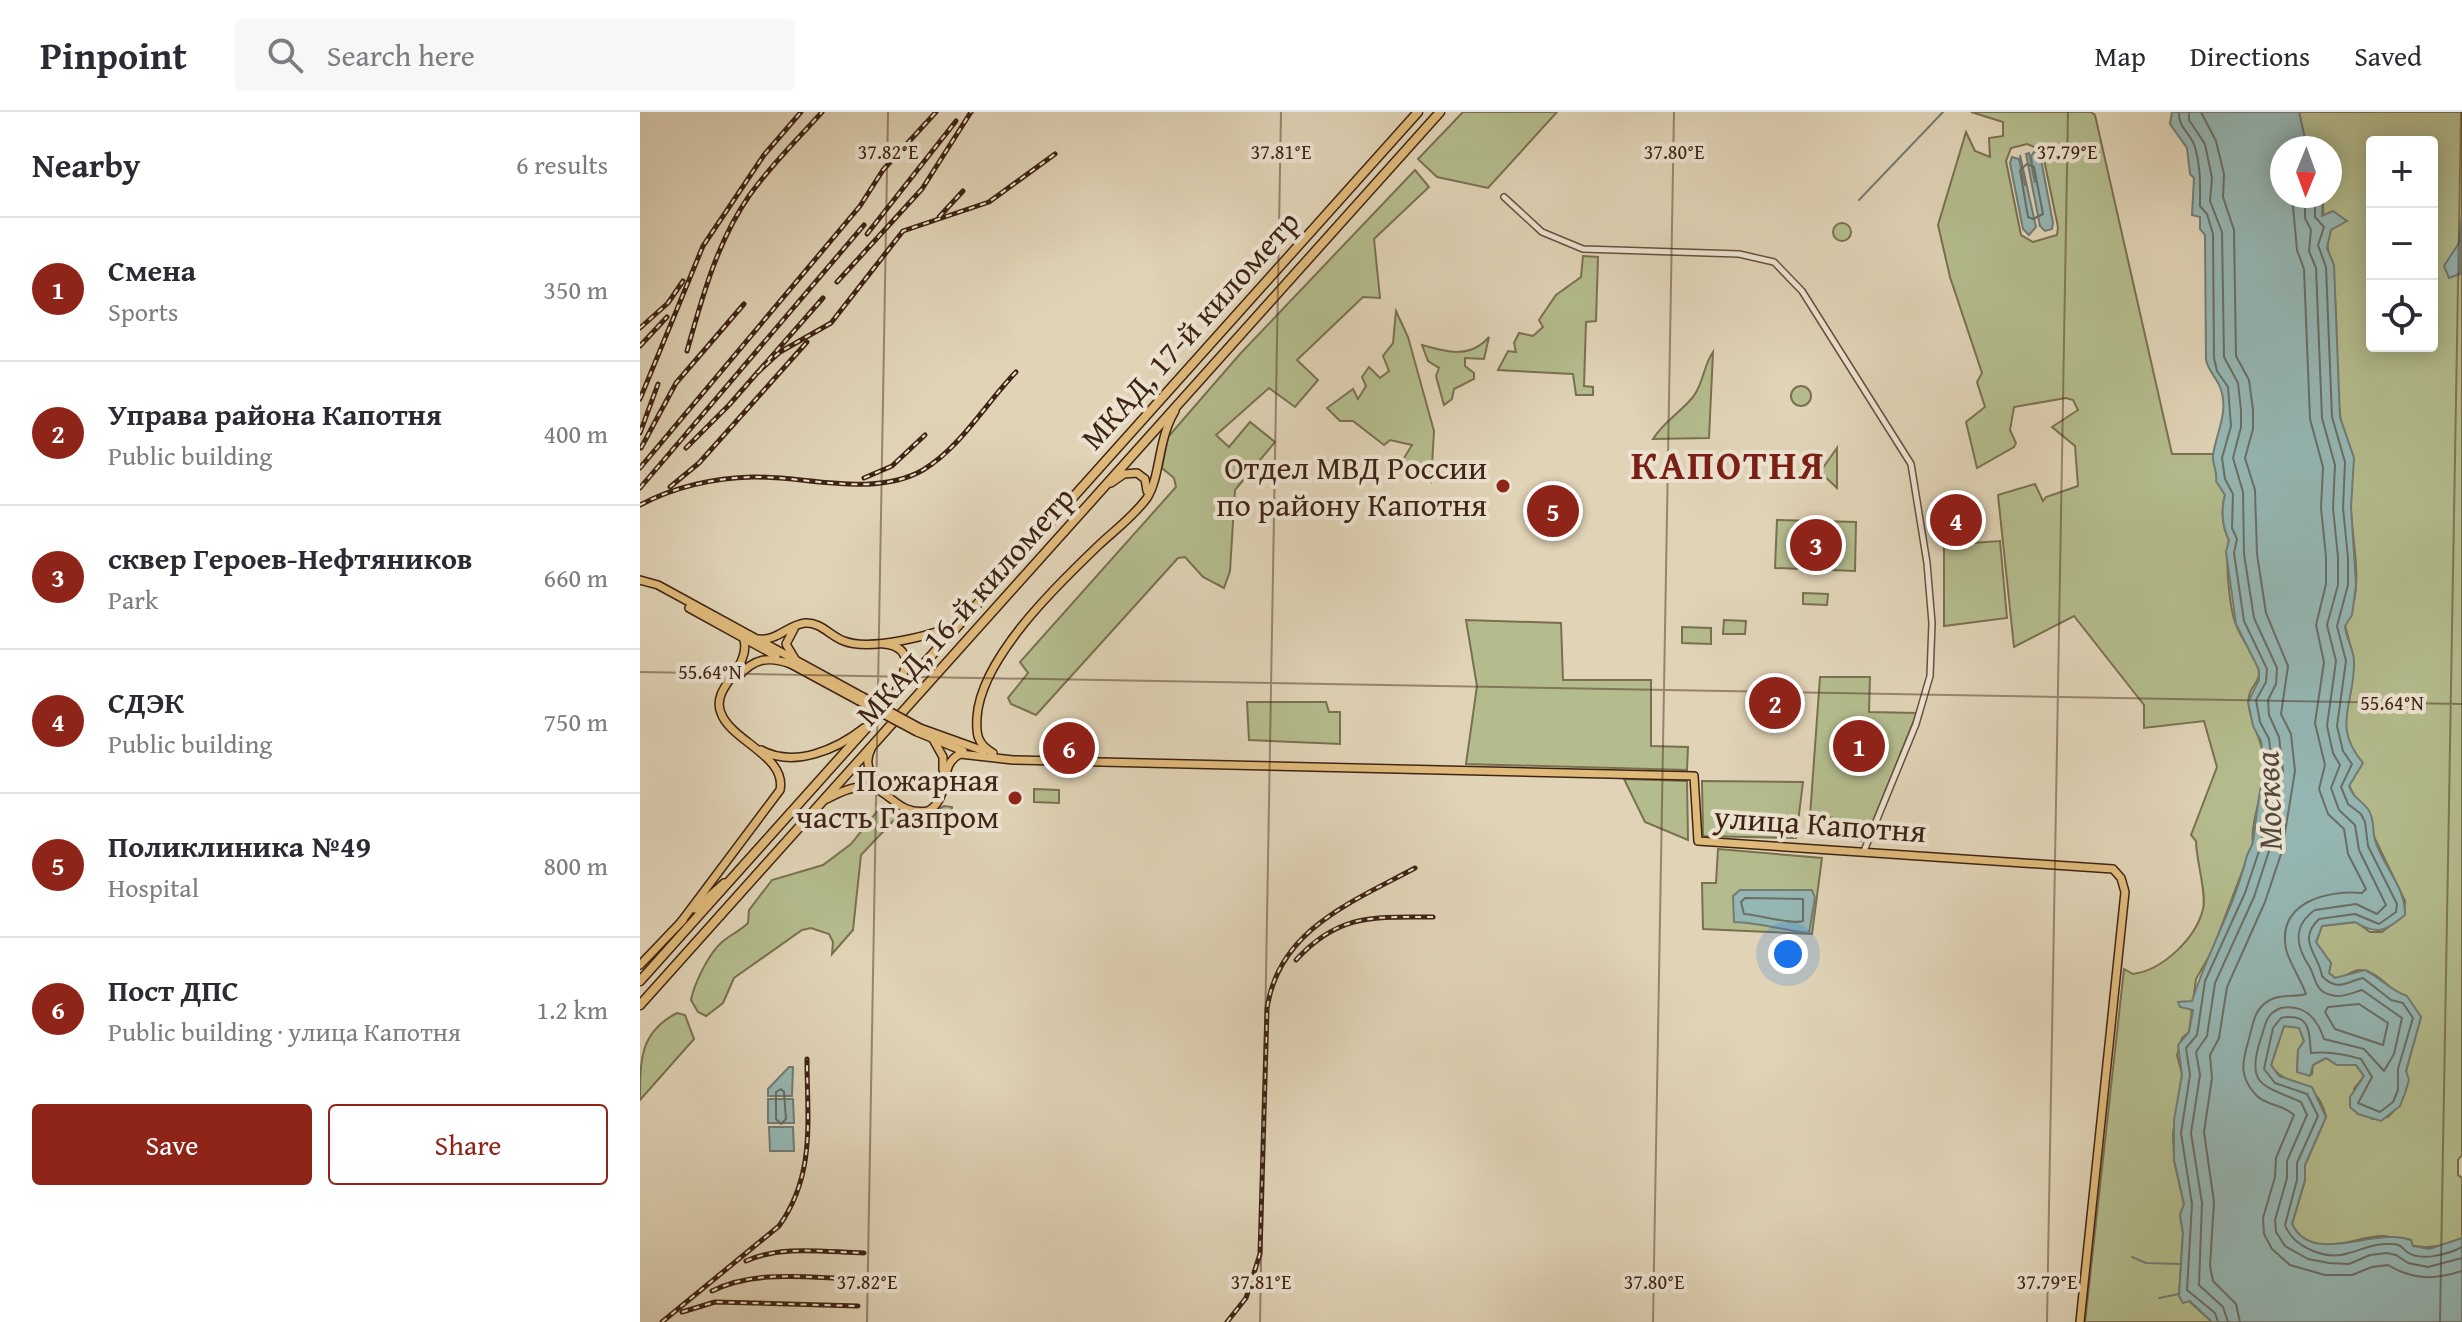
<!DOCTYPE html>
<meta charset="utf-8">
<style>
:root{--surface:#fff;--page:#f7f7f7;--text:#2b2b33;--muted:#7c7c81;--line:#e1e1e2;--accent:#8f2418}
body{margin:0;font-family:"Gentium Book Plus",serif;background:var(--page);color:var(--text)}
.controls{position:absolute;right:24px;top:24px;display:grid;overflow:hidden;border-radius:8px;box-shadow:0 4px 20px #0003}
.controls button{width:72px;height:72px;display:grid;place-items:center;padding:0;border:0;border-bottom:2px solid var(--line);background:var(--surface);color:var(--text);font:40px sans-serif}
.compass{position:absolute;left:1630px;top:24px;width:72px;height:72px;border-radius:50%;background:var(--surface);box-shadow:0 4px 20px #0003;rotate:181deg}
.you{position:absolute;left:1148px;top:842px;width:28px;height:28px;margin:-20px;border:6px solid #fff;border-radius:50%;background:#1a73e8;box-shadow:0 0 0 12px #1a73e833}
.badge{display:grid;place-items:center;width:52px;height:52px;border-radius:50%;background:var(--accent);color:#fff;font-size:26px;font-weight:700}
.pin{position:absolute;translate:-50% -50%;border:4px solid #fff;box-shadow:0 2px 8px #0006}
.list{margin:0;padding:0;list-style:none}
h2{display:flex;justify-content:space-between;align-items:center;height:104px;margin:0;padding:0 32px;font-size:34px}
h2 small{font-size:26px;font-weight:400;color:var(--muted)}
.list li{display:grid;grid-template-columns:52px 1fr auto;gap:24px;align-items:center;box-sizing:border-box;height:144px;padding:0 32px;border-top:2px solid var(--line)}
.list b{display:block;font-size:30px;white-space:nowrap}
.list p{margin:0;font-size:26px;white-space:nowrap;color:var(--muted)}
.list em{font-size:26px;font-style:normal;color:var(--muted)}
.actions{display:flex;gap:16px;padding:24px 32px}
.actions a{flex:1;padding:18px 0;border:2px solid var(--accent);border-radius:8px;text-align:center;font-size:28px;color:var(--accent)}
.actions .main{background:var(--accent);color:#fff}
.icon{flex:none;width:44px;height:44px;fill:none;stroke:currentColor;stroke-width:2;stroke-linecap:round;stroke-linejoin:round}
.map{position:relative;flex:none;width:1822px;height:1210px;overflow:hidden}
header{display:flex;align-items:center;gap:48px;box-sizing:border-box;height:112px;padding:0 40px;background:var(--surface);border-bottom:2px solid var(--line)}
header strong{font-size:38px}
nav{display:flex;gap:44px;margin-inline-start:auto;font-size:28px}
.search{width:560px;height:72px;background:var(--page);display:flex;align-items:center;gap:20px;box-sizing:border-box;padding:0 28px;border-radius:8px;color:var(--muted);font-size:30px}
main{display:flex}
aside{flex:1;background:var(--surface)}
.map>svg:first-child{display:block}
.green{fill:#b4bc8d;stroke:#7a7050;stroke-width:2;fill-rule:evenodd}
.water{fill:#95b7b4;stroke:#737c74;stroke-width:2}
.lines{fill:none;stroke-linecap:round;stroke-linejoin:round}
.shore{stroke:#6a6e64;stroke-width:2}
.stream{stroke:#737c74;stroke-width:2}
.minor-casing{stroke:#67503c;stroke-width:8}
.major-casing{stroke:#3f2414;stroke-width:10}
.highway-casing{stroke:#3f2414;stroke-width:11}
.minor{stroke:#ebe2d0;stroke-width:5}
.major{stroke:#e0ba7b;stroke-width:7}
.highway{stroke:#e0ba7b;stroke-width:8}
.rail-casing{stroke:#3f2414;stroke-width:5}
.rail{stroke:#ebe2d0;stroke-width:2;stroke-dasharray:6;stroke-linecap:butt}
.major-bridge-casing{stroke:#3f2414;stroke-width:10;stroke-linecap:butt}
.major-bridge{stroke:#e0ba7b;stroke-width:7}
.ticks{fill:none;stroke:#3f2414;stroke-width:2;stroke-opacity:0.45}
.poi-dot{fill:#8f2418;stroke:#ebe2d0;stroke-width:3}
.labels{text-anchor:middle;stroke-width:8;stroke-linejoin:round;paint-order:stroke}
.street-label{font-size:32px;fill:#3f2414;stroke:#ebe2d0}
.poi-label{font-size:32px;fill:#3f2414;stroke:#ebe2d0;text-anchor:end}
.water-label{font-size:34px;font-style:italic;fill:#54493c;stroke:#ebe2d0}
.district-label{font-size:40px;font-weight:bold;letter-spacing:2px;fill:#7a1f14;stroke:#ebe2d0}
.ticks-label{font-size:20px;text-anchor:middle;fill:#3f2414;stroke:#ebe2d0;stroke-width:8;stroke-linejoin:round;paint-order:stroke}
</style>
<header>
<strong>Pinpoint</strong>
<div class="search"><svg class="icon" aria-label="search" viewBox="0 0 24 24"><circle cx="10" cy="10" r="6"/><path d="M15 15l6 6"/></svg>Search here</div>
<nav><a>Map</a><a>Directions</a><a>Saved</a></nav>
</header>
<main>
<aside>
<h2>Nearby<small>6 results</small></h2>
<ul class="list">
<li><span class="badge">1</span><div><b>Смена</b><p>Sports</p></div><em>350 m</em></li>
<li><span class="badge">2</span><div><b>Управа района Капотня</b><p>Public building</p></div><em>400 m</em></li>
<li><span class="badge">3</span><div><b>сквер Героев-Нефтяников</b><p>Park</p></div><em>660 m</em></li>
<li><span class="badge">4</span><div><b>СДЭК</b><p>Public building</p></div><em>750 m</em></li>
<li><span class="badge">5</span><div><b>Поликлиника №49</b><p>Hospital</p></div><em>800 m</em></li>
<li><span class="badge">6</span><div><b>Пост ДПС</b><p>Public building · улица Капотня</p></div><em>1.2 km</em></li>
</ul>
<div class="actions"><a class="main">Save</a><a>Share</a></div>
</aside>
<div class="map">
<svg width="1822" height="1210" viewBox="0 0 1822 1210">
<rect width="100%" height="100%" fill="#e0d3b6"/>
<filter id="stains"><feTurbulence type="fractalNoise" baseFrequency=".0025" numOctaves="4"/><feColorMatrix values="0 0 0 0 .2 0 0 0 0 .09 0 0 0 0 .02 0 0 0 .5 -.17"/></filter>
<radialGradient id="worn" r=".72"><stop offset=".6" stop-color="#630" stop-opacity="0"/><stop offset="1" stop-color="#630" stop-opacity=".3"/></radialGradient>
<g class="green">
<path d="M 823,0 L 917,0 L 848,76 L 797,65 L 778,47 Z"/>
<path d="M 1331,0 L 1451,0 L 1455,3 L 1532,342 L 1573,342 L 1578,359 L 1577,369 L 1585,383 C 1581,397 1582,415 1589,428 C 1585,446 1589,495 1596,513 C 1601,527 1613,540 1618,556 C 1622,569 1611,573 1609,584 C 1605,605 1628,635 1625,660 C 1623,680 1610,712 1613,731 L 1572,839 L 1556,867 L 1549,920 L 1542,926 L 1537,943 L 1542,962 L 1533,1022 L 1534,1048 L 1544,1093 L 1540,1103 L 1543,1121 L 1539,1184 L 1543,1190 L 1549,1189 L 1572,1210 L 1445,1210 L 1484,857 L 1493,862 C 1523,858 1556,826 1563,797 C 1567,782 1556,748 1556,729 L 1551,723 L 1577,655 L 1564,609 L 1504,616 L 1504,593 L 1434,504 L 1374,535 L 1358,383 L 1395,372 L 1403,389 L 1406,385 L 1438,374 L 1435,334 L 1412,315 L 1438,298 L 1433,288 L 1426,286 L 1374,295 L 1370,318 L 1376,331 L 1374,335 L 1337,356 L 1326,310 L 1345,295 L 1337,270 L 1342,261 L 1310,165 L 1298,113 L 1326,20 L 1335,39 L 1350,45 L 1349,26 L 1363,24 L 1363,10 ZM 1387,32 L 1402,38 L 1418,115 L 1417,123 L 1393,130 L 1381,123 L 1366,49 L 1371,36 Z"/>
<path d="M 1659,0 L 1822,0 L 1822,1043 L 1818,1048 L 1818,1063 L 1822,1066 L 1822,1126 C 1805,1134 1786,1139 1767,1132 C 1760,1129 1752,1124 1744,1124 C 1715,1123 1672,1152 1652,1112 L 1665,1068 L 1665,1053 L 1686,1005 C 1677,964 1646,978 1631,953 L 1644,914 L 1659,915 L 1664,929 L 1658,938 L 1657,960 L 1672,962 L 1673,953 L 1686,946 L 1697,953 L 1716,953 L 1724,964 L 1714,977 L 1725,1001 L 1732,1007 L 1748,1005 C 1762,991 1768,980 1766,961 C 1766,956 1779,913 1781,905 L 1761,882 L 1755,881 C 1747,871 1728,854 1715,859 C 1707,862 1705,866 1695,866 L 1689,861 L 1691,851 L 1676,831 L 1682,814 L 1716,810 L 1730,820 L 1742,820 L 1764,803 L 1765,789 L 1709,673 L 1710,635 L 1704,614 L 1714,548 L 1705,513 C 1725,479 1713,436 1711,399 C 1710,378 1713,359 1709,338 C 1707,326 1701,314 1700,302 C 1695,259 1698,216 1694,174 C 1690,142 1682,116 1683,84 L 1690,84 L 1690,36 L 1667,36 ZM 1732,30 L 1792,30 L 1792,234 L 1732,234 Z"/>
<path d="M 775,58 L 789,75 L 734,127 L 740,186 L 723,185 L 657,248 L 678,268 L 655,295 L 629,276 L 576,323 L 589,335 L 610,310 L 635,330 L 595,378 L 590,459 L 584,476 L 563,465 L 545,445 L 538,446 L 396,603 L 371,592 L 368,586 L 388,561 L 380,550 L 536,375 L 534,366 L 522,356 L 528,325 L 600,242 Z"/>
<circle cx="1202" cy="120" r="9"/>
<path d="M 943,144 L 958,145 L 956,209 L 946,210 L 944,274 L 953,275 L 953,283 L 936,283 L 933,262 L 858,258 L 868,239 L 876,240 L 874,231 L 879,221 L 893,224 L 903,215 L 899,208 L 916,183 L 941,165 Z"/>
<path d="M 756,199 L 768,225 L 794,319 L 791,370 L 761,351 L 772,333 L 750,328 L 744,333 L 713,309 L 700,309 L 687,296 L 713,277 L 718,287 L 726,274 L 722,265 L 729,255 L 740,266 L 749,259 L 743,244 L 753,231 Z"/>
<path d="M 849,225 L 844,247 L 825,246 L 825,254 L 834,261 L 834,267 L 814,277 L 812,287 L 804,293 L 796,264 L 799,256 L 788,249 L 782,233 C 806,240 830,247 849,225 Z"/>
<path d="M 1073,240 L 1069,326 L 1013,327 C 1024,309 1040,301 1053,285 C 1064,271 1063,254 1073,240 Z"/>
<circle cx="1161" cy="284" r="10"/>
<path d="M 1197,336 L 1197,376 L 1180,360 Z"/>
<path d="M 1137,408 L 1216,410 L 1215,459 L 1135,456 Z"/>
<path d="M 1360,429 L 1367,506 L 1304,514 L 1304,433 Z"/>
<path d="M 1163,481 L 1188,482 L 1187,493 L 1163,492 Z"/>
<path d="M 826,508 L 921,511 L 923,568 L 1011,568 L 1011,634 L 1048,635 L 1047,658 L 826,652 L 837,574 Z"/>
<path d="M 1084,508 L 1106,509 L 1105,522 L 1083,522 Z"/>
<path d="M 1042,515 L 1071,516 L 1071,532 L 1042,531 Z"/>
<path d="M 1180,565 L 1230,565 L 1229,600 L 1277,601 L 1225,729 L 1203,727 L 1195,722 L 1195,706 L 1170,704 Z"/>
<path d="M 607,590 L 686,590 L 689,600 L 700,600 L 700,632 L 609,628 Z"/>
<path d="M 984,667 L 1047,669 L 1048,728 L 1005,710 Z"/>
<path d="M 1062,669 L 1163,670 L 1156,726 L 1063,724 Z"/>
<path d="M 394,677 L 419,678 L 419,691 L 394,690 Z"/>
<path d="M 304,694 L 312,695 L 311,704 L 256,706 L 221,743 L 213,818 L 192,842 L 193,830 L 189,822 L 171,816 L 162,818 L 94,866 L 83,891 L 66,904 L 58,900 L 51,888 C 54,872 69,841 82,830 C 90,823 100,819 108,811 L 109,798 L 132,768 L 183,753 L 211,732 L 239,697 L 285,704 Z"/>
<path d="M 1078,737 L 1182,746 L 1172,822 L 1063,817 L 1062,771 L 1076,771 Z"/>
<path d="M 37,901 L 45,903 L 54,927 L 0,988 C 0,947 0,920 37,901 Z"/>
</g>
<g class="water">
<path d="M 1532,0 L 1659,0 L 1667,36 L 1642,36 L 1642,84 L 1683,84 L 1682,104 L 1693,99 L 1707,109 L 1691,118 L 1687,136 L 1694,153 L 1700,305 L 1714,346 L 1711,395 L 1716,473 L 1712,503 L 1705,514 C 1706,527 1714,537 1714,550 C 1715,592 1691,613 1723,651 L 1709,674 C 1714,687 1720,687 1728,697 C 1735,707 1732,717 1735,728 C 1742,753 1766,775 1765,803 C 1745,819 1738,824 1715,810 L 1682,814 L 1676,830 L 1691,851 L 1689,861 L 1695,866 L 1725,858 C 1741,866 1751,879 1767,884 L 1781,905 L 1766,959 L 1769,968 L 1765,981 L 1760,994 L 1741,1009 L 1718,1002 L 1710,995 L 1710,985 L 1724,964 L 1716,953 L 1697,953 L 1686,946 L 1673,953 L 1670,964 L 1657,960 L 1658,938 L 1664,929 L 1659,916 L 1644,914 L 1631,953 L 1639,964 L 1672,975 L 1686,1005 L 1665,1053 L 1665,1068 L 1652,1112 C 1673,1155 1733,1114 1771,1128 L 1773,1134 L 1789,1137 L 1822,1126 L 1822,1210 L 1572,1210 L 1550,1189 L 1543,1191 L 1539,1184 L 1543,1121 L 1540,1103 L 1544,1092 L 1534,1048 L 1534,1008 L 1542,963 L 1538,933 L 1549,920 L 1553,898 L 1540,895 L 1538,890 L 1552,889 C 1567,841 1594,796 1606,747 C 1607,741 1612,735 1613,730 C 1615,718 1620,666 1625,660 L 1621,629 L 1613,614 L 1608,590 L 1619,568 L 1619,558 L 1596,512 L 1586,440 L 1589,428 C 1582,415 1581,397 1585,383 L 1576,369 C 1578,360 1572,352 1573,344 C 1575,323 1590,300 1580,275 C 1576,265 1569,260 1566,248 L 1565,123 L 1560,117 L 1560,105 L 1552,103 L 1554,66 L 1550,62 L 1547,36 L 1530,12 Z"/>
<path d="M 1394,40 L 1400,42 L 1413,111 L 1412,117 L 1405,119 L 1400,114 L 1386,42 L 1389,41 L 1395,71 L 1391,44 Z"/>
<path d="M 1380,43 L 1396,115 L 1389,123 L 1383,117 L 1370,51 L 1372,45 L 1379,47 L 1385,74 Z"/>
<path d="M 1822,103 L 1820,162 L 1809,166 L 1804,154 L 1819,131 Z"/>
<path d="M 1100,778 L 1172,778 L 1175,786 L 1169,821 C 1143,818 1120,811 1094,810 L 1093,784 Z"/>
<path d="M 149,955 L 153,955 L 152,984 L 128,984 L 128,977 Z"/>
<path d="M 128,987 L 153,987 L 154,1011 L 128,1011 Z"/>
<path d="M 129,1015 L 153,1015 L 154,1039 L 130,1039 Z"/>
</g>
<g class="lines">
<g class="shore">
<path d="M 1539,0 C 1538,16 1551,21 1555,35 C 1561,55 1560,74 1560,94 L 1567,102 L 1573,122 L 1574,246 L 1577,259 L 1588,275 L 1591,314 L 1582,346 L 1585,367 L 1593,382 L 1592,416 L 1597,427 L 1594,441 L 1604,509 L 1627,557 L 1626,570 L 1616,588 L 1620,610 L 1629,627 L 1633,660 L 1621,733 L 1605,781 L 1565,869 L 1557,923 L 1546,936 L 1550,963 L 1541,1021 L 1552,1092 L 1547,1178 L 1575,1201 L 1578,1210"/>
<path d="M 1549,0 L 1549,8 L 1565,32 L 1572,66 L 1570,89 L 1582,120 L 1584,245 L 1598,271 L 1601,298 L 1601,315 L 1593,346 L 1603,380 L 1604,442 L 1614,506 L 1637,556 L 1636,572 L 1628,588 L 1629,603 L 1639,625 L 1643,659 L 1630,736 L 1614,785 L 1575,871 L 1567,924 L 1556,940 L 1560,963 L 1551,1021 L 1562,1091 L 1559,1173 L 1583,1195 L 1588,1210"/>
<path d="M 1561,0 L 1576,29 L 1584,62 L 1583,85 L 1594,118 L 1596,244 L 1609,268 L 1613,298 L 1613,317 L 1605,346 L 1615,378 L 1617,442 L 1626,501 L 1648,554 L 1641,602 L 1651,622 L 1655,659 L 1642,739 L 1625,790 L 1587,875 L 1579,926 L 1570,943 L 1572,966 L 1564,1020 L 1574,1090 L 1570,1154 L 1573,1169 L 1596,1192 L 1600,1210"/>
<path d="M 1387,52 L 1394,55 L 1403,102 L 1393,107 L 1388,105 L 1380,58 Z"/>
<path d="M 1652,84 L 1657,138 L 1664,157 L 1670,307 L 1683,355 L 1681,396 L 1686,445 L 1686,472 L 1676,513 L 1684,550 L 1675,611 L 1685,653 L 1679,677 L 1688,702 L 1704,717 L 1708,742 L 1726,777 L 1722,781 C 1687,778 1637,790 1646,837 C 1650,853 1661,867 1666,882 C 1655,886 1642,881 1630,888 C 1617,895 1614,906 1611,919 C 1605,944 1595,961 1616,983 C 1626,994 1643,992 1654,1003 L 1636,1046 L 1635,1065 L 1623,1106 L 1624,1122 L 1632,1137 L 1650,1153 L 1685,1163 L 1712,1163 L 1732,1155 L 1748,1153 C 1773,1168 1794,1168 1822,1159"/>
<path d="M 1665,84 L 1665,106 L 1671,118 L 1669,139 L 1676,156 L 1682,306 L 1695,353 L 1693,396 L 1698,445 L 1698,473 L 1687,513 L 1696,549 L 1687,614 L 1693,641 L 1700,653 L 1691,676 L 1699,698 L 1715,713 L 1719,738 L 1746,793 L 1737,802 L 1716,792 L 1675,798 C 1652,814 1656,834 1669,854 C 1676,865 1674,879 1691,883 C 1702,886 1712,881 1722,878 L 1762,906 L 1754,942 L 1744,959 L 1724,937 L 1684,927 C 1677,906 1665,892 1641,896 C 1625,902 1626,912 1621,926 C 1605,974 1623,973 1661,990 L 1667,1003 L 1647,1049 L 1647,1066 L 1635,1108 L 1636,1120 L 1645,1134 L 1668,1147 L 1689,1151 L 1709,1152 L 1730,1143 L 1747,1141 L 1756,1143 L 1768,1151 L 1788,1155 L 1822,1146"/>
<path d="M 1675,84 L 1675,105 L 1684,115 L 1678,133 L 1686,155 L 1692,305 L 1705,350 L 1703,396 L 1708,446 L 1708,473 L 1697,514 L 1706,549 L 1697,614 L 1703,639 L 1712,652 L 1701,675 L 1708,692 L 1721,702 L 1725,710 L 1728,734 L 1757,792 L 1756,800 L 1739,812 L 1715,802 L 1679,807 C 1656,829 1679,842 1682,864 C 1697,880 1706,870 1723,866 L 1751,888 L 1763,891 L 1773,906 L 1758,957 L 1758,978 L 1753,990 L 1740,1000 L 1718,991 L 1732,965 L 1721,947 C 1705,942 1688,939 1671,941 C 1669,922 1672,900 1641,906 L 1633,916 L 1624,957 L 1635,971 L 1667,982 L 1678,1004 L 1657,1051 L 1657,1068 L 1645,1113 C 1653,1135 1686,1149 1709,1141 C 1724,1137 1734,1131 1751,1132 C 1761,1132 1761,1135 1767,1140 C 1781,1150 1809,1142 1822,1135"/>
<path d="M 1105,786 L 1163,787 L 1163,809 C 1153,813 1119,803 1104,802 L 1101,790 Z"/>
<path d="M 1719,892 L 1748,911 L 1743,933 L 1695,917 L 1685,900 L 1688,895 Z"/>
<path d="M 141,977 L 144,980 L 146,1007 L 141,1012 L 136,1007 L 136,980 Z"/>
</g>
<g class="stream">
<path d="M 1219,88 L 1303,0"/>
<path d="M 1492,1145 L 1506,1151 L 1540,1152"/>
<path d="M 1519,1186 L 1539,1182"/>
</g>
<defs>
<path id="minor" d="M 864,85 L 902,120 L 943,137 L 1099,142 L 1134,150 L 1162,179 L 1271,352 L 1287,451 L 1292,511 L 1290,564 L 1276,612 L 1224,739"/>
<g id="major">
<path d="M 471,371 L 484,362 L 497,361 L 505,367 L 507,379"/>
<path d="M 0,468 L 18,473 L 223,585"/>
<path d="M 49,496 L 136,544"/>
<path d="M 154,517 L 146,532 L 155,547"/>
<path d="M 119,527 C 137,529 148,513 165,511 C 181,510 190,524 204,529 C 229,539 296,524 318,510"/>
<path d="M 244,532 C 275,535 266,559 256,579"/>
<path d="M 147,550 L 219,589"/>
<path d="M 98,565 C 114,546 128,544 151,552"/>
<path d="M 280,616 L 344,639"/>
<path d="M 277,620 L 323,639"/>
<path d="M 293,627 L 303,645 L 303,658"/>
<path d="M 231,637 C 222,655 233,665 246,677"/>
<path d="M 121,638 C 154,656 196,638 224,616"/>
<path d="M 353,641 C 337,632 336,622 337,605 C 341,546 417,473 459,433 C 475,418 494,404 507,386 C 521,364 517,329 535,299"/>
<path d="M 187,687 C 251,651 244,706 288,699 C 312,686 297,653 320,642 L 373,648 L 1054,664 L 1058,729 L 1473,757 L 1481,766 L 1485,780 L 1440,1210"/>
<path d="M 55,797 L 84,771"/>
<path d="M 41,810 L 140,678 C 147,644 91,629 81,601 C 70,575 111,557 104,528"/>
<path d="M 0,853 L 43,808"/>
</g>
<g id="highway">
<path d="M 0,869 L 778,0"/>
<path d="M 0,893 L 800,0"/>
</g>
</defs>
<use href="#minor" class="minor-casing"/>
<use href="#major" class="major-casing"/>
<use href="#highway" class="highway-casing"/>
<use href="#minor" class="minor"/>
<use href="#major" class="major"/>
<use href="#highway" class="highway"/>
<defs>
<g id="rail">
<path d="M 299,105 L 323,79"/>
<path d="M 227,122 L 316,9"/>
<path d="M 197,170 L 282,77 L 331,0"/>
<path d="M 0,216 L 28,191 L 43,169"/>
<path d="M 0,234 L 27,205"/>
<path d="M 47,239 C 62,186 77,130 109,84 C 130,54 157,28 182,0"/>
<path d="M 117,261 L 140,240 L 191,211 L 263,119 L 349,90 L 415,42"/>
<path d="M 0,287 L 63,134 L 124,43 L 161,0"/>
<path d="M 0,321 L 18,272"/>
<path d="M 1,336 L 36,271 L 104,192"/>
<path d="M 46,336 L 89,293 L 183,186"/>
<path d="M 0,356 L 220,94 L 243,58 L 296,0"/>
<path d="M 224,366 L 252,354 L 285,323"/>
<path d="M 30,375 L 59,351 L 167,230"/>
<path d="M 0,376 L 224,113"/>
<path d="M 0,393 C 34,375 74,366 113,365 C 166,364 234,386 283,358 C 320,336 346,291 376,260"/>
<path d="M 656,848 C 699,801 734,805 793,805"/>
<path d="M 106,1149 C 142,1133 184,1140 224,1141"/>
<path d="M 72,1179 C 117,1157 169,1166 218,1167"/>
<path d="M 42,1200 L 75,1190 L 218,1194"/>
<path d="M 22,1210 L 139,1114 C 176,1062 167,1008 167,947"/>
<path d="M 587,1210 L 606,1186 L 620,1142 L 627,897 C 638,818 712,790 775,756"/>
</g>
</defs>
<use href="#rail" class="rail-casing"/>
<use href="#rail" class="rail"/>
<defs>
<g id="major-bridge">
<path d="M 223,585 L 280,616"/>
<path d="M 219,589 L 277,620"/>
</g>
</defs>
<use href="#major-bridge" class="major-bridge-casing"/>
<use href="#major-bridge" class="major-bridge"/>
</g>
<path class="ticks" d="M 0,560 L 1822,592M 227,1210 L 248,0M 620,1210 L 641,0M 1013,1210 L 1034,0M 1407,1210 L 1428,0M 1800,1210 L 1821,0"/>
<g class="poi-dot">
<circle cx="863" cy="374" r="8"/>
<circle cx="375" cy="686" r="8"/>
</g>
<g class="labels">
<g class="street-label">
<text transform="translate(550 218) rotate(-48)" y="11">МКАД, 17-й километр</text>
<text transform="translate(325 494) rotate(-48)" y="11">МКАД, 16-й километр</text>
<text transform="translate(1180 712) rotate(4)" y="11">улица Капотня</text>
</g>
<g class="poi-label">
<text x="847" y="367">Отдел МВД России<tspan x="847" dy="37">по району Капотня</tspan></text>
<text x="359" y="679">Пожарная<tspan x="359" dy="37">часть Газпром</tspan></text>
</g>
<g class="water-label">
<text transform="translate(1628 689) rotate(-92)" y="12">Москва</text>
</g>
<g class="district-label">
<text x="1088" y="367">КАПОТНЯ</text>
</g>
</g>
<g class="ticks-label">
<text x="248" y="47">37.82°E</text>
<text x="641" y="47">37.81°E</text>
<text x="1034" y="47">37.80°E</text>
<text x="1427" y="47">37.79°E</text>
<text x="70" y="567">55.64°N</text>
<text x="1752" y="598">55.64°N</text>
<text x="227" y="1177">37.82°E</text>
<text x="621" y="1177">37.81°E</text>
<text x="1014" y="1177">37.80°E</text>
<text x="1407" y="1177">37.79°E</text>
</g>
<rect width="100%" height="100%" filter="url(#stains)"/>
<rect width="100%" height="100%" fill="url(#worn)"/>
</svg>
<div class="controls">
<button>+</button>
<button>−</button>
<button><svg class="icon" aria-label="locate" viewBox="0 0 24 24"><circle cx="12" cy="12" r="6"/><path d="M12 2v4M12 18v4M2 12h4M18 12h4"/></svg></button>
</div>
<svg class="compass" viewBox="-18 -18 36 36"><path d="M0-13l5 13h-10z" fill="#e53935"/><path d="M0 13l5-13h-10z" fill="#7c7c81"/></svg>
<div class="you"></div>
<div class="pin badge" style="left:1219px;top:634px">1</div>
<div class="pin badge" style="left:1135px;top:591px">2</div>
<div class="pin badge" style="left:1176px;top:433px">3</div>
<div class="pin badge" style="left:1316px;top:408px">4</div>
<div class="pin badge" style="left:913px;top:399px">5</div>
<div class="pin badge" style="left:429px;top:636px">6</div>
</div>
</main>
